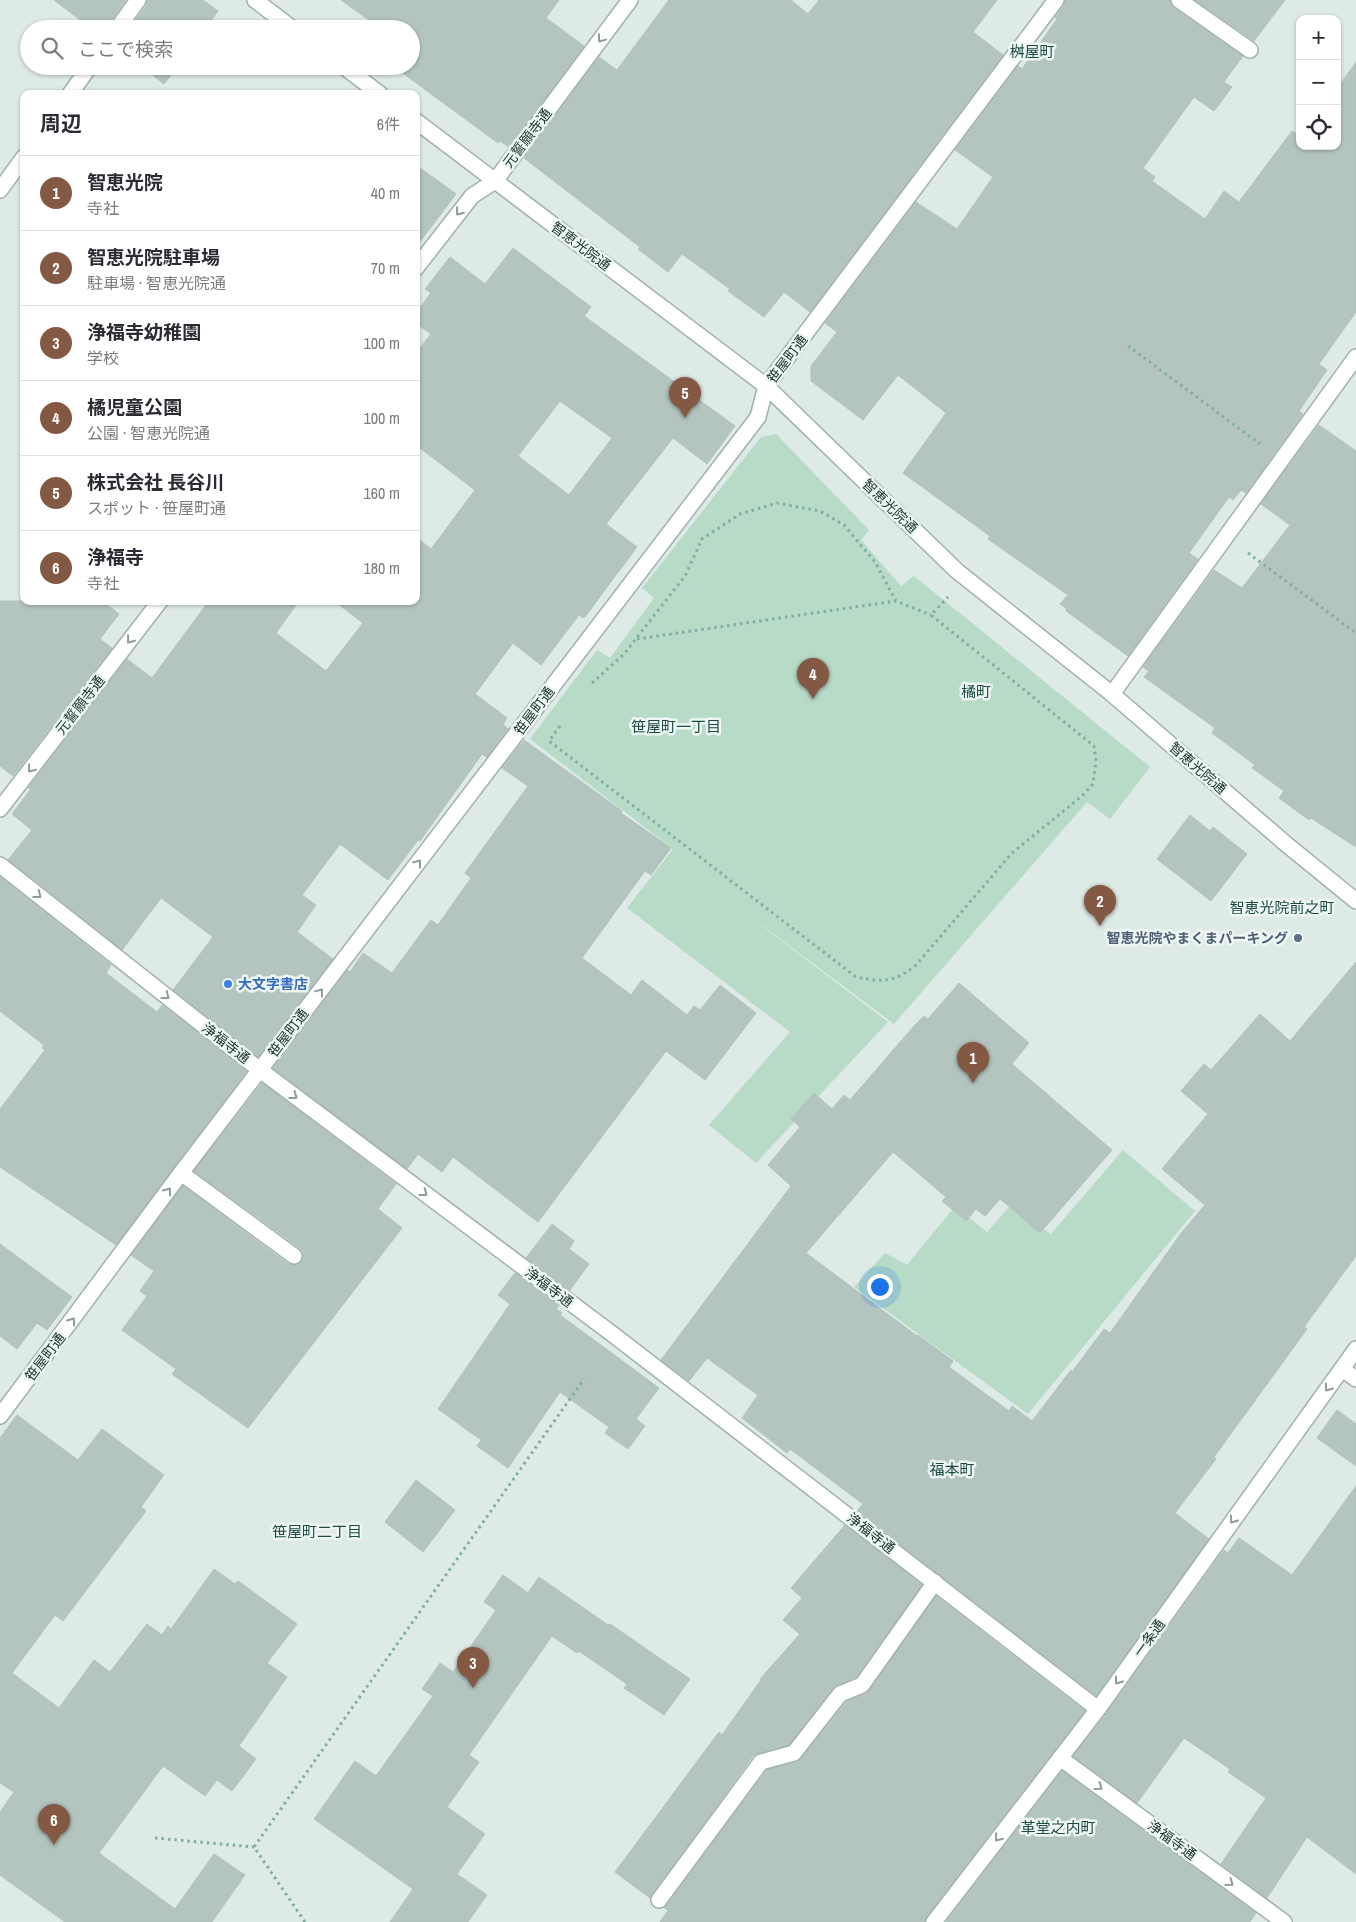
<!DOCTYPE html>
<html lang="ja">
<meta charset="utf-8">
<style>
:root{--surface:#fff;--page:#f7f7f7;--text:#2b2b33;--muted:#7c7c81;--line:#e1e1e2;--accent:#845943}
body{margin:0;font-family:"Archivo Narrow","Noto Sans JP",sans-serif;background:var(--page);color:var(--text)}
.controls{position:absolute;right:15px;top:15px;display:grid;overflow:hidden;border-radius:10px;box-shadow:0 1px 4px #0004}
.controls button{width:45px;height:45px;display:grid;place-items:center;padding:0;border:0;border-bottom:1px solid var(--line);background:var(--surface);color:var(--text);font:25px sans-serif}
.you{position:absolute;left:879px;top:1286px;width:18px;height:18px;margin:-12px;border:4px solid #fff;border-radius:50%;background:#1a73e8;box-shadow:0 0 0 8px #1a73e833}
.badge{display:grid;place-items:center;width:32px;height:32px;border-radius:50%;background:var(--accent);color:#fff;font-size:16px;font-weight:700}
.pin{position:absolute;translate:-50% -41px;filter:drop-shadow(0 1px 2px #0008)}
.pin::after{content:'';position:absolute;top:26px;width:18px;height:15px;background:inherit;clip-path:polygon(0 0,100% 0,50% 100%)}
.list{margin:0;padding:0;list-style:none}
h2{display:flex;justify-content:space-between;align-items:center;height:65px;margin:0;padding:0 20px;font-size:21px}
h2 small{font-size:16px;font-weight:400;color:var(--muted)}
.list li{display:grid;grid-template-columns:32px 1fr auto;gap:15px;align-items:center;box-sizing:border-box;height:75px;padding:0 20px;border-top:1px solid var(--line)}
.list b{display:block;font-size:19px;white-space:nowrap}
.list p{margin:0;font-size:16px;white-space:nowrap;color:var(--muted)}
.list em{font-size:16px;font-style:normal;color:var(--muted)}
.icon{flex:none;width:28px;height:28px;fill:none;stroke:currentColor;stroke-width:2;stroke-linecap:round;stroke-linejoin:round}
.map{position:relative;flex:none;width:1356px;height:1922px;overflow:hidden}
.search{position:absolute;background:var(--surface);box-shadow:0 1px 4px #0004;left:20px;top:20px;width:400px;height:55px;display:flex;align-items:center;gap:12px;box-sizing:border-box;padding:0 18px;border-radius:28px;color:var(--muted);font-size:19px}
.panel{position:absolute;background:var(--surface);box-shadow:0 1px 4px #0004;left:20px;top:90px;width:400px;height:515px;border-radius:10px}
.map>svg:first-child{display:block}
.green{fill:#b7dbc6}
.building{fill:#b4c4bf;stroke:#b1c3be;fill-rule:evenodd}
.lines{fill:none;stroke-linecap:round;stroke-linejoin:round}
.minor-casing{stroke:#a1b1ae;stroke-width:18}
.path{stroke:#7fada5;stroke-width:3;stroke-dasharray:2.5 4;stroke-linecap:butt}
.minor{stroke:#fff;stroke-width:15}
.oneway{stroke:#909c9a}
.service-dot{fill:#5c6f8a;stroke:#eef6f3;stroke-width:2}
.shop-dot{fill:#3f7fe0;stroke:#eef6f3;stroke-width:2}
.labels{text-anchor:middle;stroke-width:5;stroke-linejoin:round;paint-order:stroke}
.street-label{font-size:14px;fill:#203936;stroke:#eef6f3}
.service-label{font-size:14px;font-weight:bold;fill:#4e5e75;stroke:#eef6f3;text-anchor:end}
.shop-label{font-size:14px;font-weight:bold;fill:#366cbe;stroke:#eef6f3;text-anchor:start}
.neighbourhood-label{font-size:15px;fill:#1c4a45;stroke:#eef6f3}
</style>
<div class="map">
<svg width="1356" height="1922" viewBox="0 0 1356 1922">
<rect width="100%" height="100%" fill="#deeae6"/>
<g class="green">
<path d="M 776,434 L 869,530 L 861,540 L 901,586 L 914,576 L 1150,767 L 1110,819 L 1087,802 L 894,1024 L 728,900 L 888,1022 L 756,1163 L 709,1125 L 790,1032 L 627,908 L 673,849 L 530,739 L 597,650 L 610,658 L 654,598 L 642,588 L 761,437 Z"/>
<path d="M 1123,1150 L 1195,1211 L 1028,1414 L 854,1287 L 885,1253 L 907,1265 L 955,1206 L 987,1232 L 1010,1206 L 1051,1234 Z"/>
</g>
<g class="building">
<path d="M 54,0 L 126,0 L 109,24 L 108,29 L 92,29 Z"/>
<path d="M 147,0 L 203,0 L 218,11 L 205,29 L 129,29 L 146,6 Z"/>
<path d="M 341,0 L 559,0 L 546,18 L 584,46 L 509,147 L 500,141 L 498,143 L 393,66 L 411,66 L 411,29 L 362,29 L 369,20 Z"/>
<path d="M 669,0 L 791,0 L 808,14 L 819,0 L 997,0 L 973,32 L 1003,55 L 810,312 L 784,292 L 764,317 L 728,291 L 730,289 L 682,254 L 668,272 L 638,249 L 640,247 L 524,158 L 599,57 L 617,70 Z"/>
<path d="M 1065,0 L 1170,0 L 1174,8 L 1243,56 L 1224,82 L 1232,87 L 1214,111 L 1194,97 L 1143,168 L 1155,177 L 1152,181 L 1205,219 L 1224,191 L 1239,202 L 1292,131 L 1300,136 L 1300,146 L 1337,146 L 1337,89 L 1356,62 L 1356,312 L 1319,364 L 1327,370 L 1299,411 L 1303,414 L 1246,493 L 1241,490 L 1233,500 L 1229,497 L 1189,553 L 1198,559 L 1128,656 L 1066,611 L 1067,609 L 1060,604 L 1068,595 L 988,539 L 990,536 L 903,473 L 946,413 L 898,375 L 863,420 L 811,381 L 811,366 L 837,332 L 825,323 L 916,202 L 957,229 L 993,177 L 955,150 L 1018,66 L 1022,69 L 1057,19 L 1055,17 L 1064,6 Z"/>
<path d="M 1195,0 L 1285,0 L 1254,41 Z"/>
<path d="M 141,66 L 178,66 L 164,84 Z"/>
<path d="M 416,165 L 456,194 L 416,247 Z"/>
<path d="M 513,248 L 591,307 L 584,316 L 735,426 L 707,464 L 673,438 L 606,524 L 637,547 L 584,618 L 579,615 L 541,665 L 513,643 L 475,694 L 507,718 L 503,724 L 508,729 L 487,757 L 482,754 L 420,841 L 418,840 L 388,880 L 340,844 L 302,895 L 316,905 L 297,932 L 333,959 L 258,1057 L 173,990 L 213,937 L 161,898 L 122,950 L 8,860 L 32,830 L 12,814 L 31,789 L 28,788 L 127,659 L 152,678 L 209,601 L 299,601 L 276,633 L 326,671 L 363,623 L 334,601 L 416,601 L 416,537 L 431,549 L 475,490 L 416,445 L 416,353 L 431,334 L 416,323 L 416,313 L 431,293 L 425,289 L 450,257 L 485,284 ZM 560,401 L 612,438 L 569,495 L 518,456 Z"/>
<path d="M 1319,425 L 1356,451 L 1356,847 L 1311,818 L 1309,820 L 1279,798 L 1284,791 L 1252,768 L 1255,765 L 1212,733 L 1215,728 L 1144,677 L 1149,671 L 1143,667 L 1214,570 L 1242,588 L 1290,525 L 1261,504 Z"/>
<path d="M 0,601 L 102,601 L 119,614 L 100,639 L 112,648 L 13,776 L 0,766 Z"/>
<path d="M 524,740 L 622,811 L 621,813 L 671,848 L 651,875 L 645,871 L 582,958 L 631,995 L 642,980 L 687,1015 L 694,1006 L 700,1010 L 720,985 L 756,1013 L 705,1080 L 666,1051 L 538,1222 L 453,1157 L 442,1172 L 418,1154 L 407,1169 L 273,1068 L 347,970 L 350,972 L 363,953 L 392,973 L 431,920 L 438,925 L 471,878 L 465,873 L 528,786 L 502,768 Z"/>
<path d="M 1190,815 L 1210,831 L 1213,827 L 1247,854 L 1211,901 L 1157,859 Z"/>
<path d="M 0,877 L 111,965 L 106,973 L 157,1012 L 162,1005 L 247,1071 L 116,1245 L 0,1167 L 0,1109 L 45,1050 L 42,1048 L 44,1045 L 0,1011 Z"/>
<path d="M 1356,962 L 1356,1256 L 1304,1327 L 1307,1329 L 1214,1457 L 1216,1459 L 1175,1513 L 1209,1539 L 1096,1696 L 857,1511 L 863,1504 L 790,1449 L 787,1453 L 742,1418 L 758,1395 L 707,1358 L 689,1381 L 661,1360 L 791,1186 L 768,1165 L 800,1127 L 791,1119 L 814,1093 L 832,1109 L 844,1095 L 850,1100 L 914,1026 L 924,1016 L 928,1019 L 959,983 L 1029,1043 L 1012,1064 L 1112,1150 L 1040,1233 L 1000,1199 L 985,1216 L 976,1209 L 966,1221 L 942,1201 L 946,1197 L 893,1152 L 806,1253 L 917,1336 L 918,1335 L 953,1361 L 949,1367 L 1009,1411 L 1012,1406 L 1032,1421 L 1071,1370 L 1072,1372 L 1104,1329 L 1110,1333 L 1182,1232 L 1205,1205 L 1162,1169 L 1208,1114 L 1181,1091 L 1204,1064 L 1211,1070 L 1260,1014 L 1290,1041 Z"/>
<path d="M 262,1083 L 396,1184 L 378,1209 L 402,1228 L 248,1428 L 172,1374 L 176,1369 L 122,1330 L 147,1296 L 140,1291 L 154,1271 L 131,1255 L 183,1186 L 288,1264 L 297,1265 L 302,1261 L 303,1253 L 300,1248 L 194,1171 Z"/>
<path d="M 552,1224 L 574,1241 L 569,1249 L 589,1264 L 570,1290 L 526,1258 Z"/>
<path d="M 0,1244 L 72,1297 L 47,1330 L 37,1323 L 17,1349 L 0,1336 Z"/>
<path d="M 515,1273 L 559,1306 L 556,1309 L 562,1313 L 560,1315 L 659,1388 L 636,1419 L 645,1426 L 628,1449 L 605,1433 L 609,1427 L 560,1392 L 508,1468 L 477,1446 L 481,1440 L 438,1409 L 510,1304 L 498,1295 Z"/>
<path d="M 1337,1410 L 1356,1424 L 1356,1466 L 1317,1438 Z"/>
<path d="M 17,1415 L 78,1460 L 102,1429 L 164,1475 L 141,1507 L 146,1511 L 63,1621 L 55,1615 L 12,1673 L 59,1708 L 94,1660 L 110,1672 L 147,1624 L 162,1635 L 168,1626 L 171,1629 L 214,1569 L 235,1584 L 238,1581 L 297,1624 L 267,1663 L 287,1677 L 239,1746 L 256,1759 L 232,1791 L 217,1780 L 205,1796 L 163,1766 L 99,1853 L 175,1909 L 214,1854 L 245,1875 L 212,1922 L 65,1922 L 0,1875 L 0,1812 L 14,1792 L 0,1783 L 0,1438 Z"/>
<path d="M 416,1480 L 455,1510 L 423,1552 L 385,1522 Z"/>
<path d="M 1356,1486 L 1356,1874 L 1307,1837 L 1267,1898 L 1221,1864 L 1266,1798 L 1228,1772 L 1230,1769 L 1184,1738 L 1137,1803 L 1073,1756 L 1106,1714 L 1224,1550 L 1228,1553 L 1239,1538 L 1292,1575 Z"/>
<path d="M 845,1525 L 922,1585 L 856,1677 L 833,1688 L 789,1745 L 759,1753 L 753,1756 L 650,1898 L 615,1872 L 719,1732 L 722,1735 L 761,1680 L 760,1679 L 800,1634 L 783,1620 L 802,1598 L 791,1588 Z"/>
<path d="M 503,1575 L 528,1593 L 539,1577 L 608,1625 L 610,1624 L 690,1679 L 664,1715 L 624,1688 L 627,1684 L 579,1651 L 577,1653 L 552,1636 L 469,1755 L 479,1762 L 447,1807 L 485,1834 L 457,1874 L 487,1895 L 468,1922 L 390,1922 L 413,1889 L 314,1819 L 355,1761 L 376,1776 L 433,1696 L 422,1689 L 440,1663 L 453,1672 L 496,1610 L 484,1602 Z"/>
<path d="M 936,1596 L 1085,1711 L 927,1916 L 925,1922 L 660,1922 L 668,1910 L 664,1908 L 767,1770 L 796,1762 L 801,1759 L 846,1702 L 869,1691 Z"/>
<path d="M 1062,1771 L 1256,1913 L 1250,1922 L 946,1922 Z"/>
</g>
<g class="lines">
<defs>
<g id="minor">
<path d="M 255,0 L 293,29"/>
<path d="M 1179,0 L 1250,50"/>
<path d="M 117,29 L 138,0"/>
<path d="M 343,66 L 380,94"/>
<path d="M 70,94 L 90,66"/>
<path d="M 416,121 L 766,386 L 957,571 L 1112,694 L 1286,844 L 1356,901"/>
<path d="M 0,190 L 24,157"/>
<path d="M 416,268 L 472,196 L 495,181 L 630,0"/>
<path d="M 1112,694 L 1356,357"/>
<path d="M 0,809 L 160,601"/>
<path d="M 0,865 L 260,1070 L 615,1336 L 1098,1709"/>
<path d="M 181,1173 L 294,1256"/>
<path d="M 1342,1369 L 1356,1379"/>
<path d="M 0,1416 L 181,1173 L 758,417 L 766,386 L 1056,0"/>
<path d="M 1060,1758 L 1284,1922"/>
<path d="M 659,1900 L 761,1762 L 794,1753 L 840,1694 L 862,1685 L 935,1582"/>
<path d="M 934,1922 L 1098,1709 L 1356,1349"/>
</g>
</defs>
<use href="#minor" class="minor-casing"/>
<g class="path">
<path d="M 1128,346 L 1260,444"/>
<path d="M 1248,553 L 1356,633"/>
<path d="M 637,639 L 896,601"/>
<path d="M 592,683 L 624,654 L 685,576 L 702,539 L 740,514 L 777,503 L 820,511 L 844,525 L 875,562 L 896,601 L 931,615"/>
<path d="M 560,726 L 549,741 L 856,977 C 883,982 894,983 916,965 L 1012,853 L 1082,796 L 1093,784 L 1096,761 L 1094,746 L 931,615 L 948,597"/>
<path d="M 155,1838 L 254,1847"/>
<path d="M 305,1922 L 254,1847 L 584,1379"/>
</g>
<use href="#minor" class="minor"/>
</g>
<defs><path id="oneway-chevron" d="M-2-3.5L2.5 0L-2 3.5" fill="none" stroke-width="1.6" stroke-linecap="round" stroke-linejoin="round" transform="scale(1.25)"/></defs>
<g class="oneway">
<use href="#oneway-chevron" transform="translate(601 39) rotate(127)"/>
<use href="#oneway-chevron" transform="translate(459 212) rotate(128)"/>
<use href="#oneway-chevron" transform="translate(130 640) rotate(128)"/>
<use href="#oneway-chevron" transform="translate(31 769) rotate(128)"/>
<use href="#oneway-chevron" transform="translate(418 863) rotate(-53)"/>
<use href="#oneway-chevron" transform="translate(38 895) rotate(38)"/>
<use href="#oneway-chevron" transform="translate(320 992) rotate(-53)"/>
<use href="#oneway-chevron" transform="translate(166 996) rotate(38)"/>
<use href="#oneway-chevron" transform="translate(294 1096) rotate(37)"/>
<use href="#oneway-chevron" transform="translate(168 1191) rotate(-54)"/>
<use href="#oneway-chevron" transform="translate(424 1193) rotate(37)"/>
<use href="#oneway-chevron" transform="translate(72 1321) rotate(-54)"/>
<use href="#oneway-chevron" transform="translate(1328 1388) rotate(126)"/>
<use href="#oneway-chevron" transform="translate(1233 1520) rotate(126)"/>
<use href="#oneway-chevron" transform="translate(1118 1681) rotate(126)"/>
<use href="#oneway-chevron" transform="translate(1099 1787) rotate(36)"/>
<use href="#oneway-chevron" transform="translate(998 1838) rotate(128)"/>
<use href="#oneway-chevron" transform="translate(1230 1883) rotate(36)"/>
</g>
<circle class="service-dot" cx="1298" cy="938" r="5"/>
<circle class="shop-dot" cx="228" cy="984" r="5"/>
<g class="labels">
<g class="street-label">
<text transform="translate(527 138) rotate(-53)" y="5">元誓願寺通</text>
<text transform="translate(581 246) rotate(37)" y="5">智恵光院通</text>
<text transform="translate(787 359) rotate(-53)" y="5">笹屋町通</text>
<text transform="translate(890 506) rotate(44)" y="5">智恵光院通</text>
<text transform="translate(80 705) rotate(-52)" y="5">元誓願寺通</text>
<text transform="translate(534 711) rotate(-53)" y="5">笹屋町通</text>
<text transform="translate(1198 768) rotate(41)" y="5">智恵光院通</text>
<text transform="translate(288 1033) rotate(-53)" y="5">笹屋町通</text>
<text transform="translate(226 1043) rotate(38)" y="5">浄福寺通</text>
<text transform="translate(549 1287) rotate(37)" y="5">浄福寺通</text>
<text transform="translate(45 1357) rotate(-53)" y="5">笹屋町通</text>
<text transform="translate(871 1533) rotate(38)" y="5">浄福寺通</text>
<text transform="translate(1149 1638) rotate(-54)" y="5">一条通</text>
<text transform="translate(1172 1840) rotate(36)" y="5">浄福寺通</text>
</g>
<g class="service-label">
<text x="1288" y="943">智恵光院やまくまパーキング</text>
</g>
<g class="shop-label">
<text x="238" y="989">大文字書店</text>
</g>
<g class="neighbourhood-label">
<text x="1032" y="57">桝屋町</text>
<text x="976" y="697">橘町</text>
<text x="676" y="732">笹屋町一丁目</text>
<text x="1282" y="913">智恵光院前之町</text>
<text x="952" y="1475">福本町</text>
<text x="317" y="1537">笹屋町二丁目</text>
<text x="1058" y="1833">革堂之内町</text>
</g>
</g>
</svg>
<div class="controls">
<button>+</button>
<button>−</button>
<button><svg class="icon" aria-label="locate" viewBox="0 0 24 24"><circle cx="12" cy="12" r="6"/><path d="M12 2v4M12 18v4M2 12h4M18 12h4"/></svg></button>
</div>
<div class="you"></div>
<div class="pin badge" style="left:973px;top:1083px">1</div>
<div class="pin badge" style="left:1100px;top:926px">2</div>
<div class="pin badge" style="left:473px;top:1688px">3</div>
<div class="pin badge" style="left:813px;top:699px">4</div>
<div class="pin badge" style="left:685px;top:418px">5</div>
<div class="pin badge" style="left:54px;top:1845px">6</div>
<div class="search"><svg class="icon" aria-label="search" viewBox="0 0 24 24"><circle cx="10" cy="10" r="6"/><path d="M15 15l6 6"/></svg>ここで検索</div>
<section class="panel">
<h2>周辺<small>6件</small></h2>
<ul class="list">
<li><span class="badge">1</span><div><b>智恵光院</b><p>寺社</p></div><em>40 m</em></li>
<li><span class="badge">2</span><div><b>智恵光院駐車場</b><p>駐車場 · 智恵光院通</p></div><em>70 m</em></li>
<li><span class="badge">3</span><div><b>浄福寺幼稚園</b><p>学校</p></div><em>100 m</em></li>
<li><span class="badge">4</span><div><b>橘児童公園</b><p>公園 · 智恵光院通</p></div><em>100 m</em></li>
<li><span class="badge">5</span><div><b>株式会社 長谷川</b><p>スポット · 笹屋町通</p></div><em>160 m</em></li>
<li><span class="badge">6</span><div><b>浄福寺</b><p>寺社</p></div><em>180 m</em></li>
</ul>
</section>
</div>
